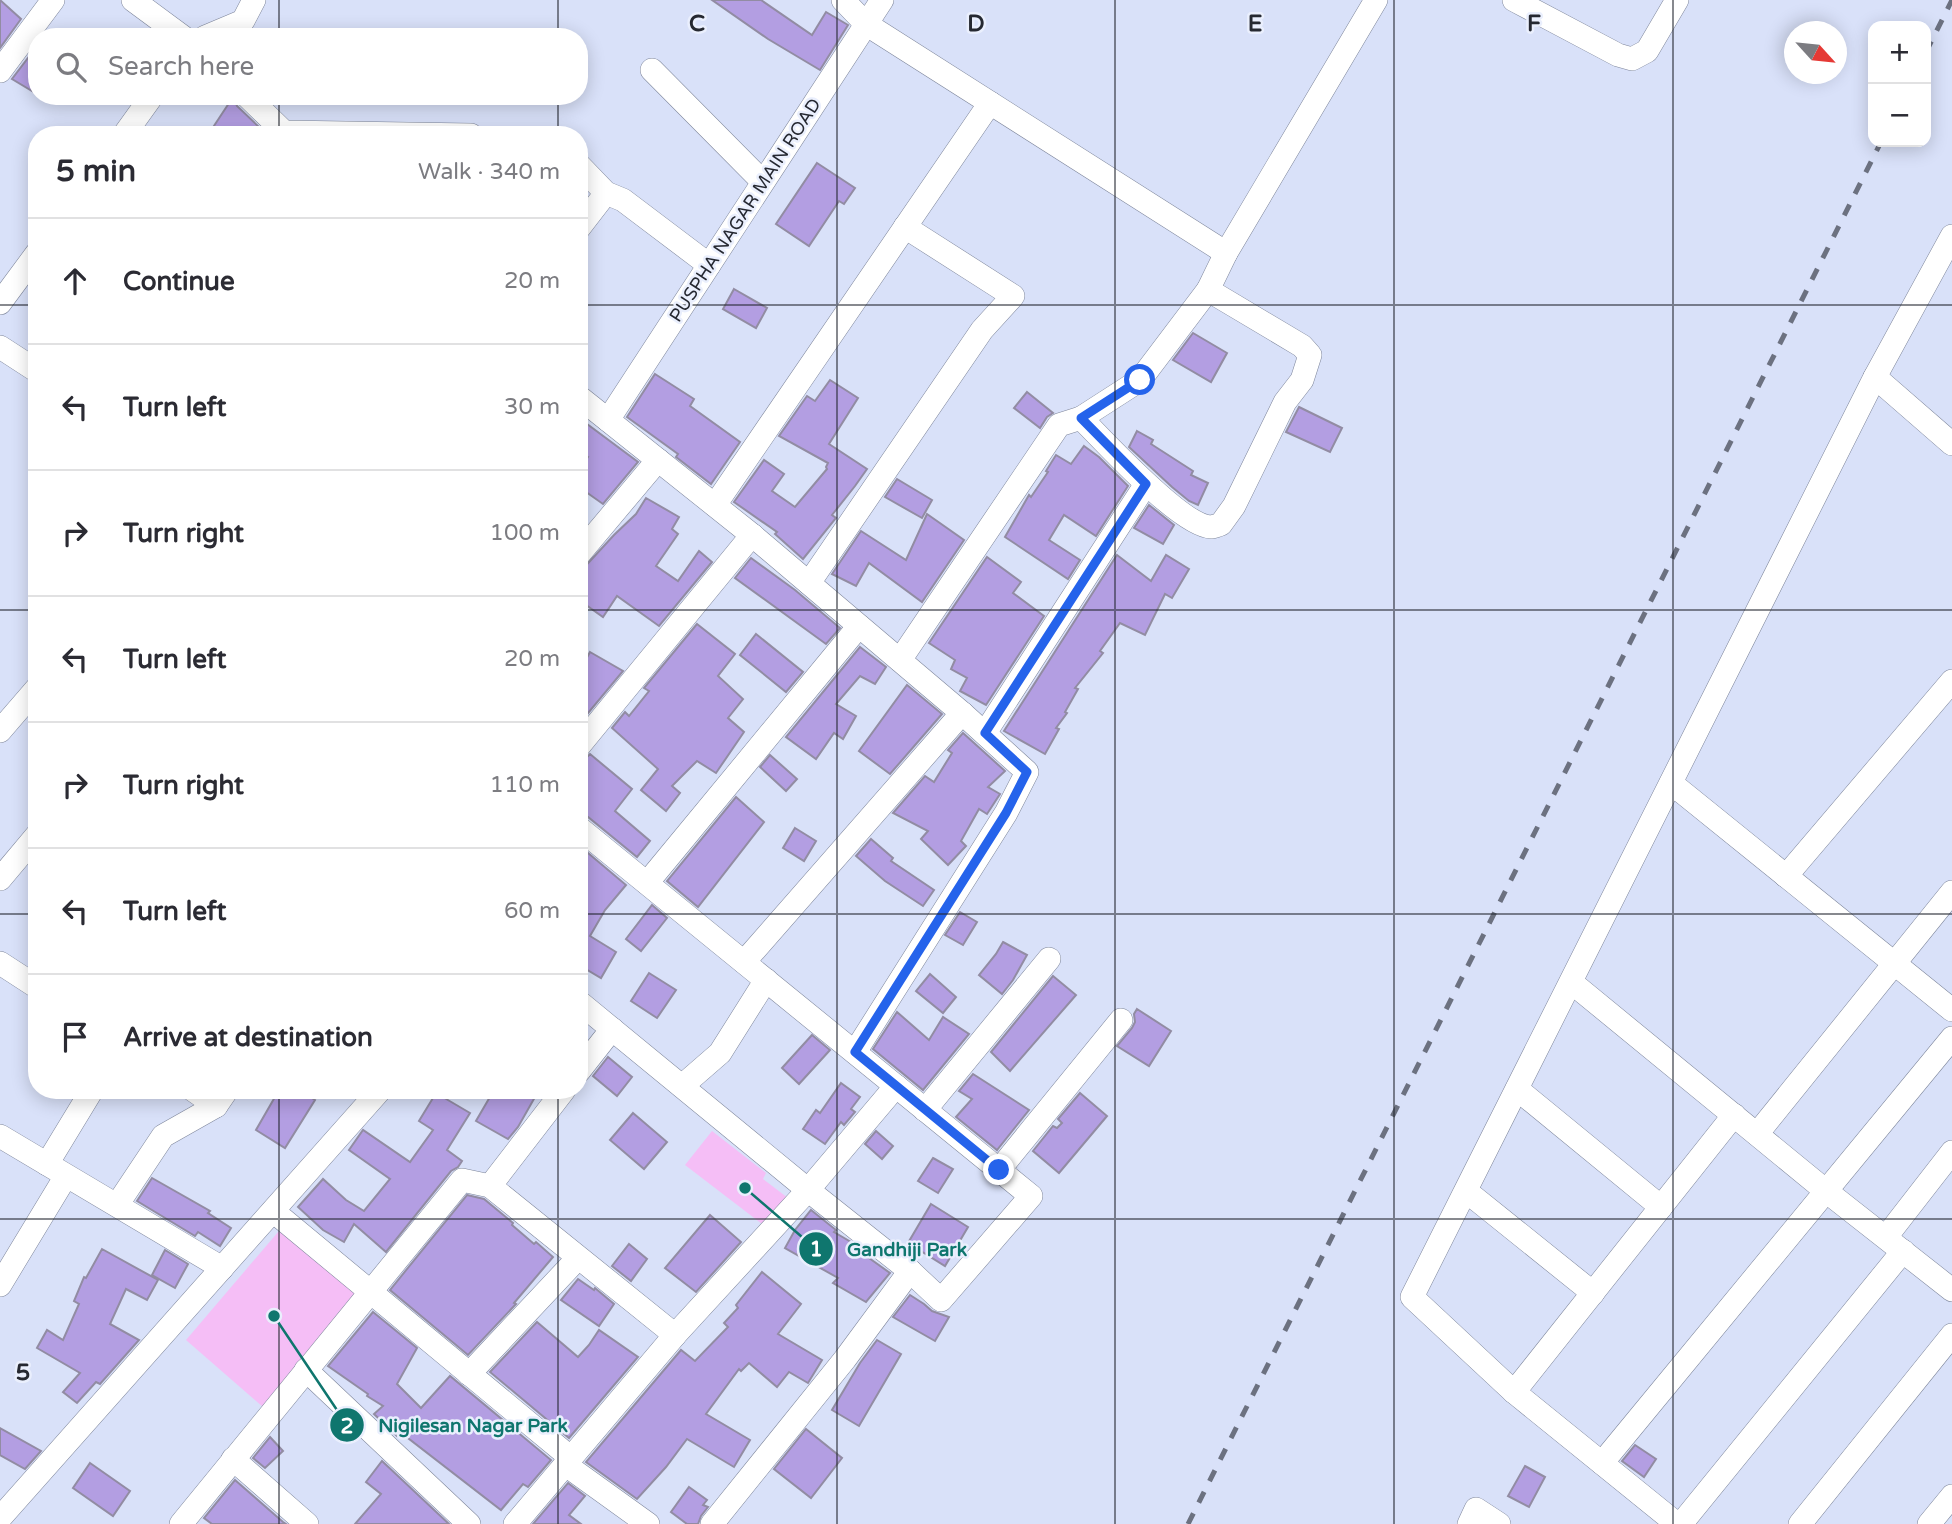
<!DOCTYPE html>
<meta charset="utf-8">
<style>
:root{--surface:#fff;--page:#f7f7f7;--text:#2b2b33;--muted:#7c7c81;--line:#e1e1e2}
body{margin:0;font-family:"Varela Round",sans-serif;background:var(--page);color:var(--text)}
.controls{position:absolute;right:21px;top:21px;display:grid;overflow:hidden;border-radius:14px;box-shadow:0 4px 18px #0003}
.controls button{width:63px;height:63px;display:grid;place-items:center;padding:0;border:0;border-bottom:2px solid var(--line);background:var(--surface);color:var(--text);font:35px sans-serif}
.compass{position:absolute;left:1784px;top:21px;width:63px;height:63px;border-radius:50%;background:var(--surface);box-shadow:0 4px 18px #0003;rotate:117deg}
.stop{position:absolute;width:21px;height:21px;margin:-16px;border:5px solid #2563eb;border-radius:50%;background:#fff}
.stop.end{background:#2563eb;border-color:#fff;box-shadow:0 2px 7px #0008}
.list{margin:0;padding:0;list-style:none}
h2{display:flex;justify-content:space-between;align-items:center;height:91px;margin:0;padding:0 28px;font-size:30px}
h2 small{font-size:23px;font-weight:400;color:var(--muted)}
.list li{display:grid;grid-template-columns:46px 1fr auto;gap:21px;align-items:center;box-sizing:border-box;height:126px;padding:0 28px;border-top:2px solid var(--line)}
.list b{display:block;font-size:26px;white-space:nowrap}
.list em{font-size:23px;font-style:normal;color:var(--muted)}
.icon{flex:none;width:38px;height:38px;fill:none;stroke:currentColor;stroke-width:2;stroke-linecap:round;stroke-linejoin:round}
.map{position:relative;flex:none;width:1952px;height:1524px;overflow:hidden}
.search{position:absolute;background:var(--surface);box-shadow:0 4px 18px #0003;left:28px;top:28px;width:560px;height:77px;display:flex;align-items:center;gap:18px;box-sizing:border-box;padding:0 24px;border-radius:28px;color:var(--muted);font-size:26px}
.panel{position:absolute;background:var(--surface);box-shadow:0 4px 18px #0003;left:28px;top:126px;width:560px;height:973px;border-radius:28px}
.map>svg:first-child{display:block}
.green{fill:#f5bef6}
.building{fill:#b39ee2;stroke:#928ca3;stroke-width:2}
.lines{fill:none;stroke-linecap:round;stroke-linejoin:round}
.street-casing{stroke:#7e869b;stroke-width:24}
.street{stroke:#fff;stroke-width:23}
.rail{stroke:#6c7180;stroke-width:5;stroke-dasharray:12 12;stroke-linecap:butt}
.route{stroke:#2563eb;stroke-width:9}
.grid{fill:none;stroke:#252831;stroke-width:2;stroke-opacity:0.55}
.labels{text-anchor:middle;stroke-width:5;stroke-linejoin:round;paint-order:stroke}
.street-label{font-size:18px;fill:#252831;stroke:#eaeffd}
.grid-label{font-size:23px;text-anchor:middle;font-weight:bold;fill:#252831;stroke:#eaeffd;stroke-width:5;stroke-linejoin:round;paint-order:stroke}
.leader{fill:none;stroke:#0f766e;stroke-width:2.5}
.callout-dot{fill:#0f766e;stroke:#eaeffd;stroke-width:2.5}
.mark-label{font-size:21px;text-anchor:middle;font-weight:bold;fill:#fff}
.callout-label{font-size:19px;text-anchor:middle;font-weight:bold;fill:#0f766e;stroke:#eaeffd;stroke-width:5;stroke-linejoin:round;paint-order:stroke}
</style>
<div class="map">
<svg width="1952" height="1524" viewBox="0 0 1952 1524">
<rect width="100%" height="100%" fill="#d9e1f9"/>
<g class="green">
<path d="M 712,1131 L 766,1173 L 763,1179 L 788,1198 L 766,1227 L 685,1165 Z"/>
<path d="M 284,1225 L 362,1292 L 263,1407 L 186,1340 Z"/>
</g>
<g class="building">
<path d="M 0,0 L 21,19 L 0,48 Z"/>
<path d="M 712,0 L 761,0 L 812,35 L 826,12 L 848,25 L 820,70 L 768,39 Z"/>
<path d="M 31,54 L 37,57 L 37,94 L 12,79 Z"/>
<path d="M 233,97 L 237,106 L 260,128 L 255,135 L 208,135 Z"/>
<path d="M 817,163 L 855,188 L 844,204 L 839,201 L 809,246 L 776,224 Z"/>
<path d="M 734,289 L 767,308 L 756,328 L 723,309 Z"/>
<path d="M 1193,333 L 1227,353 L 1211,382 L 1173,360 Z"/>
<path d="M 655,374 L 694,399 L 690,406 L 740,442 L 711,484 L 676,457 L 678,454 L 627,417 Z"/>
<path d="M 830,380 L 858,398 L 829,444 L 867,469 L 855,486 L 832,515 L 836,518 L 803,559 L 775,534 L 777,532 L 734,502 L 764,460 L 784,474 L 772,491 L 795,507 L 827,469 L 826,467 L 828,463 L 779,436 L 807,396 L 815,401 Z"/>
<path d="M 1027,392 L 1053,413 L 1047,417 L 1040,428 L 1014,408 Z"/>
<path d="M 1299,407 L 1342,428 L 1330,452 L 1286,432 Z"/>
<path d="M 579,418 L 638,462 L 603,504 L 579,487 L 579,469 L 588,457 L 579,450 Z"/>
<path d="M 1137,431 L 1153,440 L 1151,444 L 1193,471 L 1191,475 L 1208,483 L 1198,505 L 1189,501 L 1172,487 L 1129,447 Z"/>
<path d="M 1084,446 L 1099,457 L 1128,486 L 1096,536 L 1064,515 L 1049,540 L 1080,560 L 1068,579 L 1005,537 L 1029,495 L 1031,497 L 1048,472 L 1046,471 L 1056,455 L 1071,464 Z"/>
<path d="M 897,479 L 932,500 L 922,518 L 885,497 Z"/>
<path d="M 646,498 L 679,517 L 672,529 L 678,534 L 656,566 L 678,581 L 699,551 L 712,562 L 659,626 L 617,596 L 603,617 L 579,600 L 579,573 L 614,535 L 636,514 Z"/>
<path d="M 1149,505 L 1174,525 L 1163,544 L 1134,528 Z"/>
<path d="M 927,514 L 964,540 L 922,602 L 869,563 L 856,586 L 832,574 L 861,531 L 906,560 Z"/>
<path d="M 1117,555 L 1151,581 L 1166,555 L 1189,569 L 1172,598 L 1165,594 L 1145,635 L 1120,623 L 1100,651 L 1103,653 L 1075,688 L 1078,689 L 1065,712 L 1067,713 L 1056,728 L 1059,729 L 1045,754 L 1004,731 Z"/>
<path d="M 987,557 L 1021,582 L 1013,593 L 1044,616 L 986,705 L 960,691 L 967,678 L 951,669 L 955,660 L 929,643 Z"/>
<path d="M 751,558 L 795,590 L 840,628 L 826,644 L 735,578 Z"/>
<path d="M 697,624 L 735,654 L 718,676 L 743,699 L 728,718 L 744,732 L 716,773 L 697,761 L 672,786 L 680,793 L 666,811 L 641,790 L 658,769 L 612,728 L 625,712 L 629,716 L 649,691 L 644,688 Z"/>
<path d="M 756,634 L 803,672 L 786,692 L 740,655 Z"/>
<path d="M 860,647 L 886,667 L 875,684 L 860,676 L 836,704 L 856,716 L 843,739 L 834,733 L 816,759 L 786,737 Z"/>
<path d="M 590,652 L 623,671 L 579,724 L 579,672 Z"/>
<path d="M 907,685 L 942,714 L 890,774 L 859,751 Z"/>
<path d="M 963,733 L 1005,771 L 988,787 L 1000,794 L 987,814 L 979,809 L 961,841 L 966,846 L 948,865 L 921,839 L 928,831 L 893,813 L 925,776 L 934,782 L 952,753 L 948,750 Z"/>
<path d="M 590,754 L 632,789 L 615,811 L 650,841 L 637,857 L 588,817 L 579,814 L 579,760 L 585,759 Z"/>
<path d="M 770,755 L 797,779 L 786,791 L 760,767 Z"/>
<path d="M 736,797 L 764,822 L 698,907 L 667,881 Z"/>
<path d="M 795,828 L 816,841 L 804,861 L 783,848 Z"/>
<path d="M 871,839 L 893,858 L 891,861 L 934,890 L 923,906 L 885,881 L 856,856 Z"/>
<path d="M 588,853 L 626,885 L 605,910 L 590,936 L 616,952 L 601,978 L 579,965 L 579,864 Z"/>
<path d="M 652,905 L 667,918 L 641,951 L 626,939 Z"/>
<path d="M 960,912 L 977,922 L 963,945 L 945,935 Z"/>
<path d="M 1003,942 L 1027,955 L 1013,980 L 1002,994 L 979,975 L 996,954 Z"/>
<path d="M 649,973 L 676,990 L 657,1018 L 631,1001 Z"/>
<path d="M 930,974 L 956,997 L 943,1013 L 916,991 Z"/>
<path d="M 1053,976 L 1076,995 L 1010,1071 L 991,1052 Z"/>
<path d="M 1137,1009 L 1171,1031 L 1149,1066 L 1117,1046 L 1132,1028 L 1135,1022 L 1134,1014 Z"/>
<path d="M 897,1012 L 929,1040 L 943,1017 L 969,1034 L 923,1090 L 873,1049 Z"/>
<path d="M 812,1035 L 830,1050 L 799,1084 L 782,1068 Z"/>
<path d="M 608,1057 L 632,1077 L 617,1096 L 593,1076 Z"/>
<path d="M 973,1074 L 1029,1110 L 997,1150 L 956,1117 L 972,1099 L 959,1091 Z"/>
<path d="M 841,1083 L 860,1097 L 851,1109 L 855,1112 L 844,1125 L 841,1122 L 825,1144 L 803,1129 L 816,1110 L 820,1113 Z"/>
<path d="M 279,1090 L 299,1090 L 315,1100 L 285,1148 L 256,1130 Z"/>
<path d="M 494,1090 L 539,1090 L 518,1127 L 508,1139 L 476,1121 Z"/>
<path d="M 436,1093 L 470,1113 L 447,1150 L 462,1161 L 458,1167 L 451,1171 L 386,1252 L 354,1224 L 344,1242 L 323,1230 L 298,1207 L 323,1179 L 346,1200 L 364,1211 L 390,1179 L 349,1150 L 363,1130 L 410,1162 L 433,1130 L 419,1121 Z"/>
<path d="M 1080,1093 L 1107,1116 L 1059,1173 L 1033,1151 L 1053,1126 L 1057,1128 L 1062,1123 L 1058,1119 Z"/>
<path d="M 633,1113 L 667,1142 L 644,1169 L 610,1140 Z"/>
<path d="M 876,1131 L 893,1146 L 882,1159 L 865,1144 Z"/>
<path d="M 933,1158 L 953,1169 L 938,1193 L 918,1181 Z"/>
<path d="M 152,1178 L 210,1211 L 208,1213 L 231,1228 L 220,1246 L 198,1232 L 195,1236 L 137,1201 Z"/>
<path d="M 467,1195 L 484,1199 L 513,1223 L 512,1225 L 534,1244 L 536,1242 L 553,1257 L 514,1303 L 516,1304 L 468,1355 L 390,1290 Z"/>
<path d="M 931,1204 L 968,1227 L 945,1266 L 908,1243 Z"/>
<path d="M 811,1210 L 836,1230 L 834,1232 L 851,1242 L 856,1246 L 855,1248 L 890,1273 L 866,1302 L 833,1283 L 838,1278 L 785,1248 L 795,1230 Z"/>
<path d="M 710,1215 L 741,1242 L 696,1292 L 665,1268 Z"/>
<path d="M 629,1244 L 647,1259 L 631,1281 L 612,1266 Z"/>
<path d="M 102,1249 L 158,1280 L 147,1300 L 126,1289 L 110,1324 L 139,1340 L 100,1384 L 96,1382 L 77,1403 L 63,1392 L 80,1373 L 37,1348 L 47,1330 L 63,1340 L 79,1304 L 74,1301 L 84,1277 L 86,1278 Z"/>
<path d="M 165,1250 L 188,1264 L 175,1288 L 152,1275 Z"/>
<path d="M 762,1272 L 801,1304 L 778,1334 L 822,1360 L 808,1383 L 789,1372 L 777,1387 L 749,1363 L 741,1371 L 739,1369 L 706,1414 L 750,1440 L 734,1467 L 687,1439 L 666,1467 L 637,1499 L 586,1462 L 681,1350 L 695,1361 L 728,1327 L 724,1323 L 738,1308 L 736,1305 Z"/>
<path d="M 578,1279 L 594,1290 L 595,1288 L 614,1304 L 599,1326 L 561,1300 Z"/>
<path d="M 910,1295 L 924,1304 L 932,1311 L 949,1317 L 935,1341 L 893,1317 Z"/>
<path d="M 373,1312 L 417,1348 L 397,1384 L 421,1408 L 450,1376 L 551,1460 L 528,1487 L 523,1484 L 501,1510 L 400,1432 L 397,1436 L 374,1414 L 383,1406 L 367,1396 L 368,1394 L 328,1366 Z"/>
<path d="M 537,1322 L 578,1357 L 589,1345 L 599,1330 L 638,1357 L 569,1438 L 490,1372 Z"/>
<path d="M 877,1340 L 901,1354 L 859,1426 L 832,1410 L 860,1363 Z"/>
<path d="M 0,1428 L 41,1451 L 25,1469 L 0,1455 Z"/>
<path d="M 806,1429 L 842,1458 L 811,1498 L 774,1469 Z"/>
<path d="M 270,1437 L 283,1451 L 265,1468 L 253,1458 Z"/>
<path d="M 1635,1445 L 1656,1459 L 1644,1477 L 1622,1461 Z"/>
<path d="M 382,1461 L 449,1524 L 355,1524 L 381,1494 L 366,1482 Z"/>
<path d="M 90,1463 L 130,1491 L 113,1516 L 73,1488 Z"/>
<path d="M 1525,1466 L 1545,1477 L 1529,1507 L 1508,1496 Z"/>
<path d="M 235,1480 L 283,1522 L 286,1524 L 212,1524 L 204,1518 Z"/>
<path d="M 568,1483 L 585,1496 L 569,1515 L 581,1524 L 533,1524 Z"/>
<path d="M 689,1487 L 707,1500 L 703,1505 L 708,1507 L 701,1516 L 698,1524 L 687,1524 L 671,1512 Z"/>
</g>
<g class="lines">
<defs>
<g id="street">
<path d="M 133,0 L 183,37"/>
<path d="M 843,0 L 866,24 L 1226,253"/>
<path d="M 1514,0 L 1618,55 L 1632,59 L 1647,51 L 1677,0"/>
<path d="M 205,37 L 243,21 L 254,0"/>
<path d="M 652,70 L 759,178 L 764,180"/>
<path d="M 0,71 L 53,0"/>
<path d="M 247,96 L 284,132 L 471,135"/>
<path d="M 124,135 L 152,96"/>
<path d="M 579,165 L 606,193 L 623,200 L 709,265"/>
<path d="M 579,228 L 606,193"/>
<path d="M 0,303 L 37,253"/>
<path d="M 0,347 L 37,371"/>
<path d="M 1875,377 L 1952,444"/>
<path d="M 579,397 L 752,535 L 962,713 L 1027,772 L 1006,813 L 855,1052"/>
<path d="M 1081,418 L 1140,380 L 1208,290 L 1226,253 L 1376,0"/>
<path d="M 608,420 L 882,0"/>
<path d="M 715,505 L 990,103"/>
<path d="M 579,554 L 658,460"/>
<path d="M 809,583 L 982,330 L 1013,296 L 905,227"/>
<path d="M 900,660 L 1059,425 L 1081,418 C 1104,441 1181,526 1211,527 C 1212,527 1220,525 1221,524 L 1234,506 L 1285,402 L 1302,380 L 1310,355 L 1302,346 L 1208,290"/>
<path d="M 0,731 L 37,688"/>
<path d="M 985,733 L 1146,484"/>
<path d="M 579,746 L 752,535"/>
<path d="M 1671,783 L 1952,1010"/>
<path d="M 579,828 L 1031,1196 L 941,1300 L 910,1271 L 808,1190 L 579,1002"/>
<path d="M 1786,876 L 1952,681"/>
<path d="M 0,879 L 37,835"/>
<path d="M 647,883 L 859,626"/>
<path d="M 744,962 L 962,713"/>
<path d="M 0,963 L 37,987"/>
<path d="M 1571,982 L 1826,1191 L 1952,1290"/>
<path d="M 579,1071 L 612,1029"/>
<path d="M 682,1086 L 720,1053 L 766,980"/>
<path d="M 1517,1089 L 1661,1207"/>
<path d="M 193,1090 L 216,1106"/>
<path d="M 925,1110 L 1049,959"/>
<path d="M 1757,1134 L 1952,892"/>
<path d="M 0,1136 L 222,1268"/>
<path d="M 47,1164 L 92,1090"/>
<path d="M 999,1170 L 1121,1020"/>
<path d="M 490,1186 L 564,1090"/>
<path d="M 1466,1191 L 1593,1293"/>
<path d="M 117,1205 L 163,1136 L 216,1106 L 227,1090"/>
<path d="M 273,1211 L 571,1458"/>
<path d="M 1886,1237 L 1952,1152"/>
<path d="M 0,1285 L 66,1176"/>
<path d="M 675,1335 L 808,1190 L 896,1086"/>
<path d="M 306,1370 L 469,1524"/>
<path d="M 469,1374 L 578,1258"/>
<path d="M 1514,1392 L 1734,1115"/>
<path d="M 233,1459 L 307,1524"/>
<path d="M 1602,1463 L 1952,1038"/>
<path d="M 566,1465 L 648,1524"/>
<path d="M 0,1518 L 380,1090"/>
<path d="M 181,1524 L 462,1180 L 490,1186 L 675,1335 L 515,1524"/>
<path d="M 712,1524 L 845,1359 L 910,1271"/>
<path d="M 1469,1524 L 1476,1509 L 1499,1524"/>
<path d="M 1677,1524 L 1514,1392 L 1412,1297 L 1875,377 L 1952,236"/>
<path d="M 1681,1524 L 1903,1251"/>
<path d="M 1800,1524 L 1952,1335"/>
<path d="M 1929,1524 L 1952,1496"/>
</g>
</defs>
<use href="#street" class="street-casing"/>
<use href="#street" class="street"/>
<g class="rail">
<path d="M 1926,52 L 1952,0"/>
<path d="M 1188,1524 L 1881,142"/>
</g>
</g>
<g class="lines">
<path class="route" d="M 999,1170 L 855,1052 L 1006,813 L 1027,772 L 985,733 L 1146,484 L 1081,418 L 1140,380"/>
</g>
<path class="grid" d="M 279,0 L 279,37M 558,0 L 558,37M 837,0 L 837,1524M 1115,0 L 1115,1524M 1394,0 L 1394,1524M 1673,0 L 1673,1524M 279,96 L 279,135M 558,96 L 558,135M 0,305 L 37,305M 579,305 L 1952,305M 0,610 L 37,610M 579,610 L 1952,610M 0,914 L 37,914M 579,914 L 1952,914M 279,1090 L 279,1524M 558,1090 L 558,1524M 0,1219 L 1952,1219"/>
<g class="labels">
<g class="street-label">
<text transform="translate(745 210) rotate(-57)" y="6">PUSPHA NAGAR MAIN ROAD</text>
</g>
</g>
<g class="grid-label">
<text x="697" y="31">C</text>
<text x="976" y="31">D</text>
<text x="1255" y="31">E</text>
<text x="1534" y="31">F</text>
<text x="23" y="1380">5</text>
</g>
<path class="leader" d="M745 1188L816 1249M274 1316L347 1425"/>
<g class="callout-dot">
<circle cx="745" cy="1188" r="7"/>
<circle cx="274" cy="1316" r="7"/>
<circle cx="816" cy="1249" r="18"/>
<circle cx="347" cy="1425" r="18"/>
</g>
<g class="mark-label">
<text x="816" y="1256">1</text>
<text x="347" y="1433">2</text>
</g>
<g class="callout-label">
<text x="907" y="1256">Gandhiji Park</text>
<text x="473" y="1432">Nigilesan Nagar Park</text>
</g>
</svg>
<div class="controls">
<button>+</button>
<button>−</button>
</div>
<svg class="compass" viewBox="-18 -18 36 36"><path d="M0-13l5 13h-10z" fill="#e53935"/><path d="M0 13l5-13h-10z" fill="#7c7c81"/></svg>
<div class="stop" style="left:1140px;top:380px"></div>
<div class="stop end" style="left:999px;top:1170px"></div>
<div class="search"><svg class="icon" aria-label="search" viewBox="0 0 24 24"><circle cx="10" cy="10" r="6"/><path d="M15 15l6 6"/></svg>Search here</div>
<section class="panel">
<h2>5 min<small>Walk · 340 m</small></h2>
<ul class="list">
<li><svg class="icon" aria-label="ahead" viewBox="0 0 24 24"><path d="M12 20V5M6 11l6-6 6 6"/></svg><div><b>Continue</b></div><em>20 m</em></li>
<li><svg class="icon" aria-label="left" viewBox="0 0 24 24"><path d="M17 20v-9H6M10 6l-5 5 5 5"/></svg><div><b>Turn left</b></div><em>30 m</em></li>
<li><svg class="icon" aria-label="right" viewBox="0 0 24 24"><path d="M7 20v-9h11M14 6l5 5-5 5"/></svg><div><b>Turn right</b></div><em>100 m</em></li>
<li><svg class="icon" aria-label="left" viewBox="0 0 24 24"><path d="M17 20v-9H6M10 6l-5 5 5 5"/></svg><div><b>Turn left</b></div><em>20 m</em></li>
<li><svg class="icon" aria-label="right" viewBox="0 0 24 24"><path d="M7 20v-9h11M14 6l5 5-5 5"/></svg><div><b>Turn right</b></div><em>110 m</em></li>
<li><svg class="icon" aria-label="left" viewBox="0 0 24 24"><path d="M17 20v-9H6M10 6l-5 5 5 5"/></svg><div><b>Turn left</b></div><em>60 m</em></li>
<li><svg class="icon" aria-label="arrive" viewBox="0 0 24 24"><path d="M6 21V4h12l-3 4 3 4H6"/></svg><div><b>Arrive at destination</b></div></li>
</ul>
</section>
</div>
